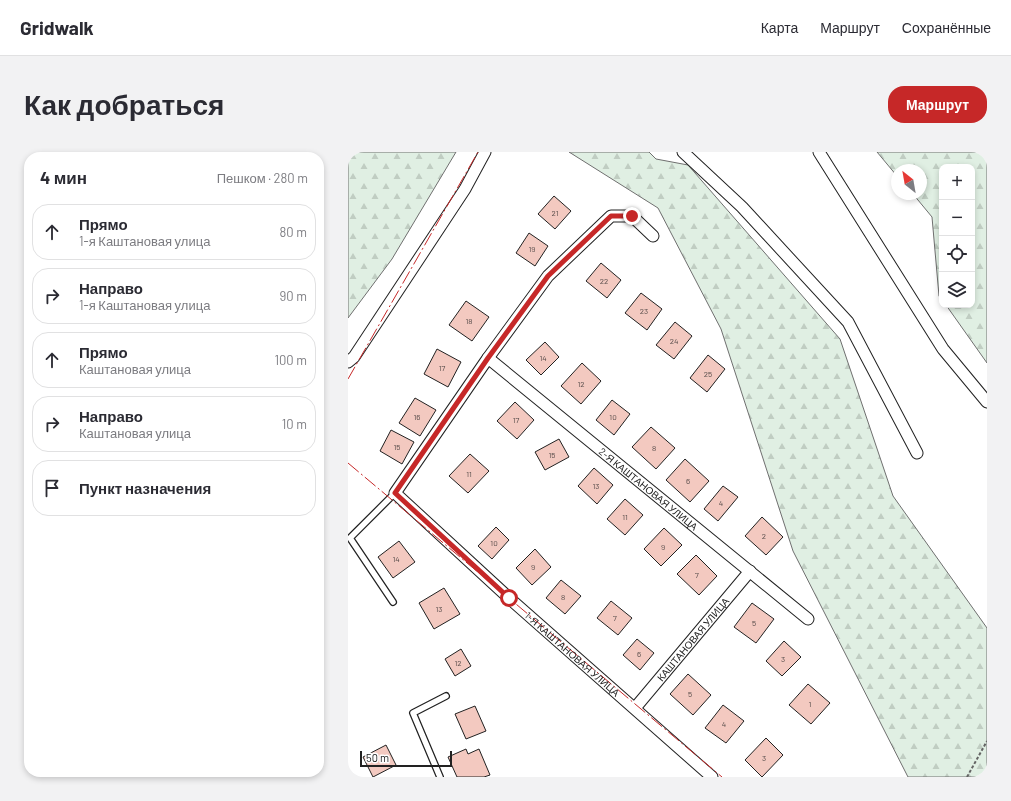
<!DOCTYPE html>
<html lang="ru">
<meta charset="utf-8">
<style>
:root{--surface:#fff;--page:#f2f2f3;--text:#2b2b33;--muted:#7c7c81;--line:#e1e1e2;--accent:#c62828}
body{margin:0;font-family:Barlow,sans-serif;background:var(--page);color:var(--text)}
.controls{position:absolute;right:12px;top:12px;display:grid;overflow:hidden;border-radius:8px;box-shadow:0 2px 6px #0003}
.controls button{width:36px;height:36px;display:grid;place-items:center;padding:0;border:0;border-bottom:1px solid var(--line);background:var(--surface);color:var(--text);font:20px sans-serif}
.compass{position:absolute;left:543px;top:12px;width:36px;height:36px;border-radius:50%;background:var(--surface);box-shadow:0 2px 6px #0003;rotate:329deg}
.scale{position:absolute;left:12px;bottom:10px;width:92px;box-sizing:border-box;padding-left:4px;border:2px solid #222;border-top:0;font-size:11px;line-height:14px;white-space:nowrap;color:#222;-webkit-text-stroke:3px #fff;paint-order:stroke}
.stop{position:absolute;width:12px;height:12px;margin:-9px;border:3px solid #c62828;border-radius:50%;background:#fff}
.stop.end{background:#c62828;border-color:#fff;box-shadow:0 1px 4px #0008}
.list{margin:0;padding:0;list-style:none}
h2{display:flex;justify-content:space-between;align-items:center;height:52px;margin:0;padding:0 16px;font-size:17px}
h2 small{font-size:13px;font-weight:400;color:var(--muted)}
.list li{display:grid;grid-template-columns:26px 1fr auto;gap:12px;align-items:center;box-sizing:border-box;height:56px;margin:0 8px 8px;padding:0 8px;border:1px solid var(--line);border-radius:16px}
.list b{display:block;font-size:15px;white-space:nowrap}
.list p{margin:0;font-size:13px;white-space:nowrap;color:var(--muted)}
.list em{font-size:13px;font-style:normal;color:var(--muted)}
.icon{flex:none;width:22px;height:22px;fill:none;stroke:currentColor;stroke-width:2;stroke-linecap:round;stroke-linejoin:round}
.map{position:relative;flex:none;width:639px;height:625px;overflow:hidden;border-radius:16px}
header{display:flex;align-items:center;gap:24px;box-sizing:border-box;height:56px;padding:0 20px;background:var(--surface);border-bottom:1px solid var(--line)}
header strong{font-size:19px}
nav{display:flex;gap:22px;margin-inline-start:auto;font-size:14px}
.intro{display:flex;align-items:center;justify-content:space-between;box-sizing:border-box;height:96px;padding:0 24px}
h1{margin:0;font-size:28px}
.button{padding:10px 18px;border-radius:16px;background:var(--accent);color:#fff;font-size:14px;font-weight:700}
main{display:flex;gap:24px;padding:0 24px}
aside{flex:1;background:var(--surface);border-radius:16px;box-shadow:0 2px 6px #0003}
.map>svg:first-child{display:block}
.forest{fill:url(#forest-firs);stroke:#6f6f6f}
.building{fill:#f3c9c0;stroke:#222}
.lines{fill:none;stroke-linecap:round;stroke-linejoin:round}
.lane-casing{stroke:#222;stroke-width:8}
.street-casing{stroke:#222;stroke-width:13}
.path{stroke:#646464;stroke-width:2;stroke-dasharray:3 2;stroke-linecap:butt}
.lane{stroke:#fff;stroke-width:5.5}
.street{stroke:#fff;stroke-width:11}
.power{stroke:#c62828;stroke-width:1;stroke-dasharray:14 3 2 3;stroke-linecap:butt}
.route{stroke:#c62828;stroke-width:5}
.labels{text-anchor:middle;stroke-width:3;stroke-linejoin:round;paint-order:stroke}
.number-label{font-size:8px;fill:#564c4a}
.street-label{font-size:10px;fill:#222;stroke:#fff}
</style>
<header>
<strong>Gridwalk</strong>
<nav><a>Карта</a><a>Маршрут</a><a>Сохранённые</a></nav>
</header>
<div class="intro"><h1>Как добраться</h1><a class="button">Маршрут</a></div>
<main>
<aside>
<h2>4 мин<small>Пешком · 280 m</small></h2>
<ul class="list">
<li><svg class="icon" aria-label="ahead" viewBox="0 0 24 24"><path d="M12 20V5M6 11l6-6 6 6"/></svg><div><b>Прямо</b><p>1-я Каштановая улица</p></div><em>80 m</em></li>
<li><svg class="icon" aria-label="right" viewBox="0 0 24 24"><path d="M7 20v-9h11M14 6l5 5-5 5"/></svg><div><b>Направо</b><p>1-я Каштановая улица</p></div><em>90 m</em></li>
<li><svg class="icon" aria-label="ahead" viewBox="0 0 24 24"><path d="M12 20V5M6 11l6-6 6 6"/></svg><div><b>Прямо</b><p>Каштановая улица</p></div><em>100 m</em></li>
<li><svg class="icon" aria-label="right" viewBox="0 0 24 24"><path d="M7 20v-9h11M14 6l5 5-5 5"/></svg><div><b>Направо</b><p>Каштановая улица</p></div><em>10 m</em></li>
<li><svg class="icon" aria-label="arrive" viewBox="0 0 24 24"><path d="M6 21V4h12l-3 4 3 4H6"/></svg><div><b>Пункт назначения</b></div></li>
</ul>
</aside>
<div class="map">
<svg width="639" height="625" viewBox="0 0 639 625">
<defs>
<pattern id="forest-firs" width="22" height="20" patternUnits="userSpaceOnUse"><rect width="22" height="20" fill="#e0efe3"/><path d="M5 1l3.5 6h-7zM16 11l3.5 6h-7z" fill="#c0cdc2"/></pattern>
</defs>
<rect width="100%" height="100%" fill="#fff"/>
<g class="forest">
<path d="M 0,0 L 108,0 L 44,107 L 0,166 Z"/>
<path d="M 221,0 L 301,0 L 308,7 L 340,13 L 492,187 L 545,344 L 639,476 L 639,625 L 560,625 L 445,399 L 373,177 L 310,56 Z"/>
<path d="M 529,0 L 639,0 L 639,211 L 598,153 L 624,153 L 624,15 L 594,15 L 594,148 L 591,144 L 584,65 L 565,42 L 573,42 L 573,18 L 549,18 L 549,24 Z"/>
</g>
<g class="building">
<path d="M 206,44 L 223,59 L 207,77 L 190,62 Z"/>
<path d="M 181,81 L 200,94 L 187,114 L 168,101 Z"/>
<path d="M 253,111 L 273,128 L 259,146 L 238,129 Z"/>
<path d="M 293,141 L 314,157 L 299,178 L 277,161 Z"/>
<path d="M 118,149 L 141,165 L 124,189 L 101,173 Z"/>
<path d="M 327,170 L 344,184 L 326,207 L 308,193 Z"/>
<path d="M 197,190 L 211,205 L 193,223 L 178,208 Z"/>
<path d="M 89,197 L 113,210 L 100,235 L 76,222 Z"/>
<path d="M 360,203 L 377,217 L 359,240 L 342,226 Z"/>
<path d="M 234,211 L 253,229 L 233,252 L 213,234 Z"/>
<path d="M 67,246 L 88,258 L 72,284 L 51,271 Z"/>
<path d="M 264,248 L 282,262 L 266,283 L 248,268 Z"/>
<path d="M 167,250 L 186,268 L 169,287 L 149,269 Z"/>
<path d="M 303,275 L 327,296 L 308,317 L 284,295 Z"/>
<path d="M 43,278 L 66,290 L 54,312 L 32,299 Z"/>
<path d="M 211,287 L 221,305 L 197,318 L 187,300 Z"/>
<path d="M 122,302 L 141,319 L 120,341 L 101,324 Z"/>
<path d="M 337,307 L 361,329 L 342,350 L 318,328 Z"/>
<path d="M 246,316 L 265,333 L 249,352 L 230,334 Z"/>
<path d="M 375,334 L 390,345 L 370,369 L 356,357 Z"/>
<path d="M 277,347 L 295,363 L 277,383 L 259,367 Z"/>
<path d="M 414,365 L 435,385 L 418,403 L 397,384 Z"/>
<path d="M 148,375 L 161,388 L 144,407 L 130,394 Z"/>
<path d="M 316,376 L 334,393 L 313,414 L 296,397 Z"/>
<path d="M 51,389 L 67,410 L 45,426 L 30,405 Z"/>
<path d="M 187,397 L 203,415 L 184,433 L 168,416 Z"/>
<path d="M 348,403 L 369,424 L 351,443 L 329,422 Z"/>
<path d="M 213,428 L 233,444 L 217,462 L 198,446 Z"/>
<path d="M 96,436 L 112,462 L 86,477 L 71,451 Z"/>
<path d="M 263,449 L 284,466 L 270,483 L 249,466 Z"/>
<path d="M 404,451 L 426,467 L 408,491 L 386,475 Z"/>
<path d="M 289,487 L 306,501 L 292,518 L 275,503 Z"/>
<path d="M 436,489 L 453,505 L 434,524 L 418,509 Z"/>
<path d="M 113,497 L 123,514 L 107,524 L 97,507 Z"/>
<path d="M 340,522 L 363,543 L 345,563 L 322,542 Z"/>
<path d="M 460,532 L 482,551 L 463,572 L 441,553 Z"/>
<path d="M 375,553 L 396,569 L 378,591 L 357,576 Z"/>
<path d="M 127,554 L 138,579 L 118,587 L 107,562 Z"/>
<path d="M 418,586 L 435,603 L 414,625 L 397,608 Z"/>
<path d="M 38,593 L 48,613 L 25,625 L 15,605 Z"/>
<path d="M 118,597 L 120,602 L 131,597 L 142,623 L 136,625 L 109,625 L 100,605 Z"/>
</g>
<g class="lines">
<defs>
<g id="lane">
<path d="M 45,450 L 2,386 L 47,341"/>
<path d="M 92,625 L 65,561 L 98,544"/>
</g>
<g id="street">
<path d="M 335,0 L 394,55 L 500,170 L 569,301"/>
<path d="M 471,0 L 595,197 L 639,250"/>
<path id="s1" d="M 305,84 L 284,64 L 263,64 L 200,124 L 140,206 L 47,341 L 161,446 L 364,625"/>
<path id="s2" d="M 140,206 L 460,467"/>
<path d="M 0,210 L 6,205 L 117,37 L 137,0"/>
<path id="s3" d="M 287,556 L 402,419"/>
</g>
</defs>
<use href="#lane" class="lane-casing"/>
<use href="#street" class="street-casing"/>
<path class="path" d="M 619,625 L 639,589"/>
<use href="#lane" class="lane"/>
<use href="#street" class="street"/>
<g class="power">
<path d="M 0,227 L 130,0"/>
<path d="M 0,311 L 374,625"/>
</g>
</g>
<g class="lines">
<path class="route" d="M 161,446 L 47,341 L 140,206 L 200,124 L 263,64 L 284,64"/>
</g>
<g class="labels">
<g class="number-label">
<text x="207" y="64">21</text>
<text x="184" y="100">19</text>
<text x="256" y="132">22</text>
<text x="296" y="162">23</text>
<text x="121" y="172">18</text>
<text x="326" y="192">24</text>
<text x="195" y="209">14</text>
<text x="94" y="219">17</text>
<text x="360" y="225">25</text>
<text x="233" y="235">12</text>
<text x="69" y="268">16</text>
<text x="265" y="268">10</text>
<text x="168" y="271">17</text>
<text x="49" y="298">15</text>
<text x="306" y="299">8</text>
<text x="204" y="306">15</text>
<text x="121" y="325">11</text>
<text x="340" y="332">6</text>
<text x="248" y="337">13</text>
<text x="373" y="354">4</text>
<text x="277" y="368">11</text>
<text x="416" y="387">2</text>
<text x="146" y="394">10</text>
<text x="315" y="398">9</text>
<text x="48" y="410">14</text>
<text x="185" y="418">9</text>
<text x="349" y="426">7</text>
<text x="215" y="448">8</text>
<text x="91" y="460">13</text>
<text x="267" y="469">7</text>
<text x="406" y="474">5</text>
<text x="291" y="505">6</text>
<text x="435" y="510">3</text>
<text x="110" y="514">12</text>
<text x="342" y="545">5</text>
<text x="462" y="555">1</text>
<text x="376" y="575">4</text>
<text x="416" y="609">3</text>
</g>
<g class="street-label">
<text dy="4" stroke="none"><textPath href="#s2" startOffset="207">2-Я КАШТАНОВАЯ УЛИЦА</textPath></text>
<text dy="4" stroke="none"><textPath href="#s3" startOffset="90">КАШТАНОВАЯ УЛИЦА</textPath></text>
<text dy="4" stroke="none"><textPath href="#s1" startOffset="642">1-Я КАШТАНОВАЯ УЛИЦА</textPath></text>
</g>
</g>
</svg>
<div class="controls">
<button>+</button>
<button>−</button>
<button><svg class="icon" aria-label="locate" viewBox="0 0 24 24"><circle cx="12" cy="12" r="6"/><path d="M12 2v4M12 18v4M2 12h4M18 12h4"/></svg></button>
<button><svg class="icon" aria-label="layers" viewBox="0 0 24 24"><path d="M12 4l9 5-9 5-9-5zM3 14l9 5 9-5"/></svg></button>
</div>
<svg class="compass" viewBox="-18 -18 36 36"><path d="M0-13l5 13h-10z" fill="#e53935"/><path d="M0 13l5-13h-10z" fill="#7c7c81"/></svg>
<div class="scale">50 m</div>
<div class="stop" style="left:161px;top:446px"></div>
<div class="stop end" style="left:284px;top:64px"></div>
</div>
</main>
